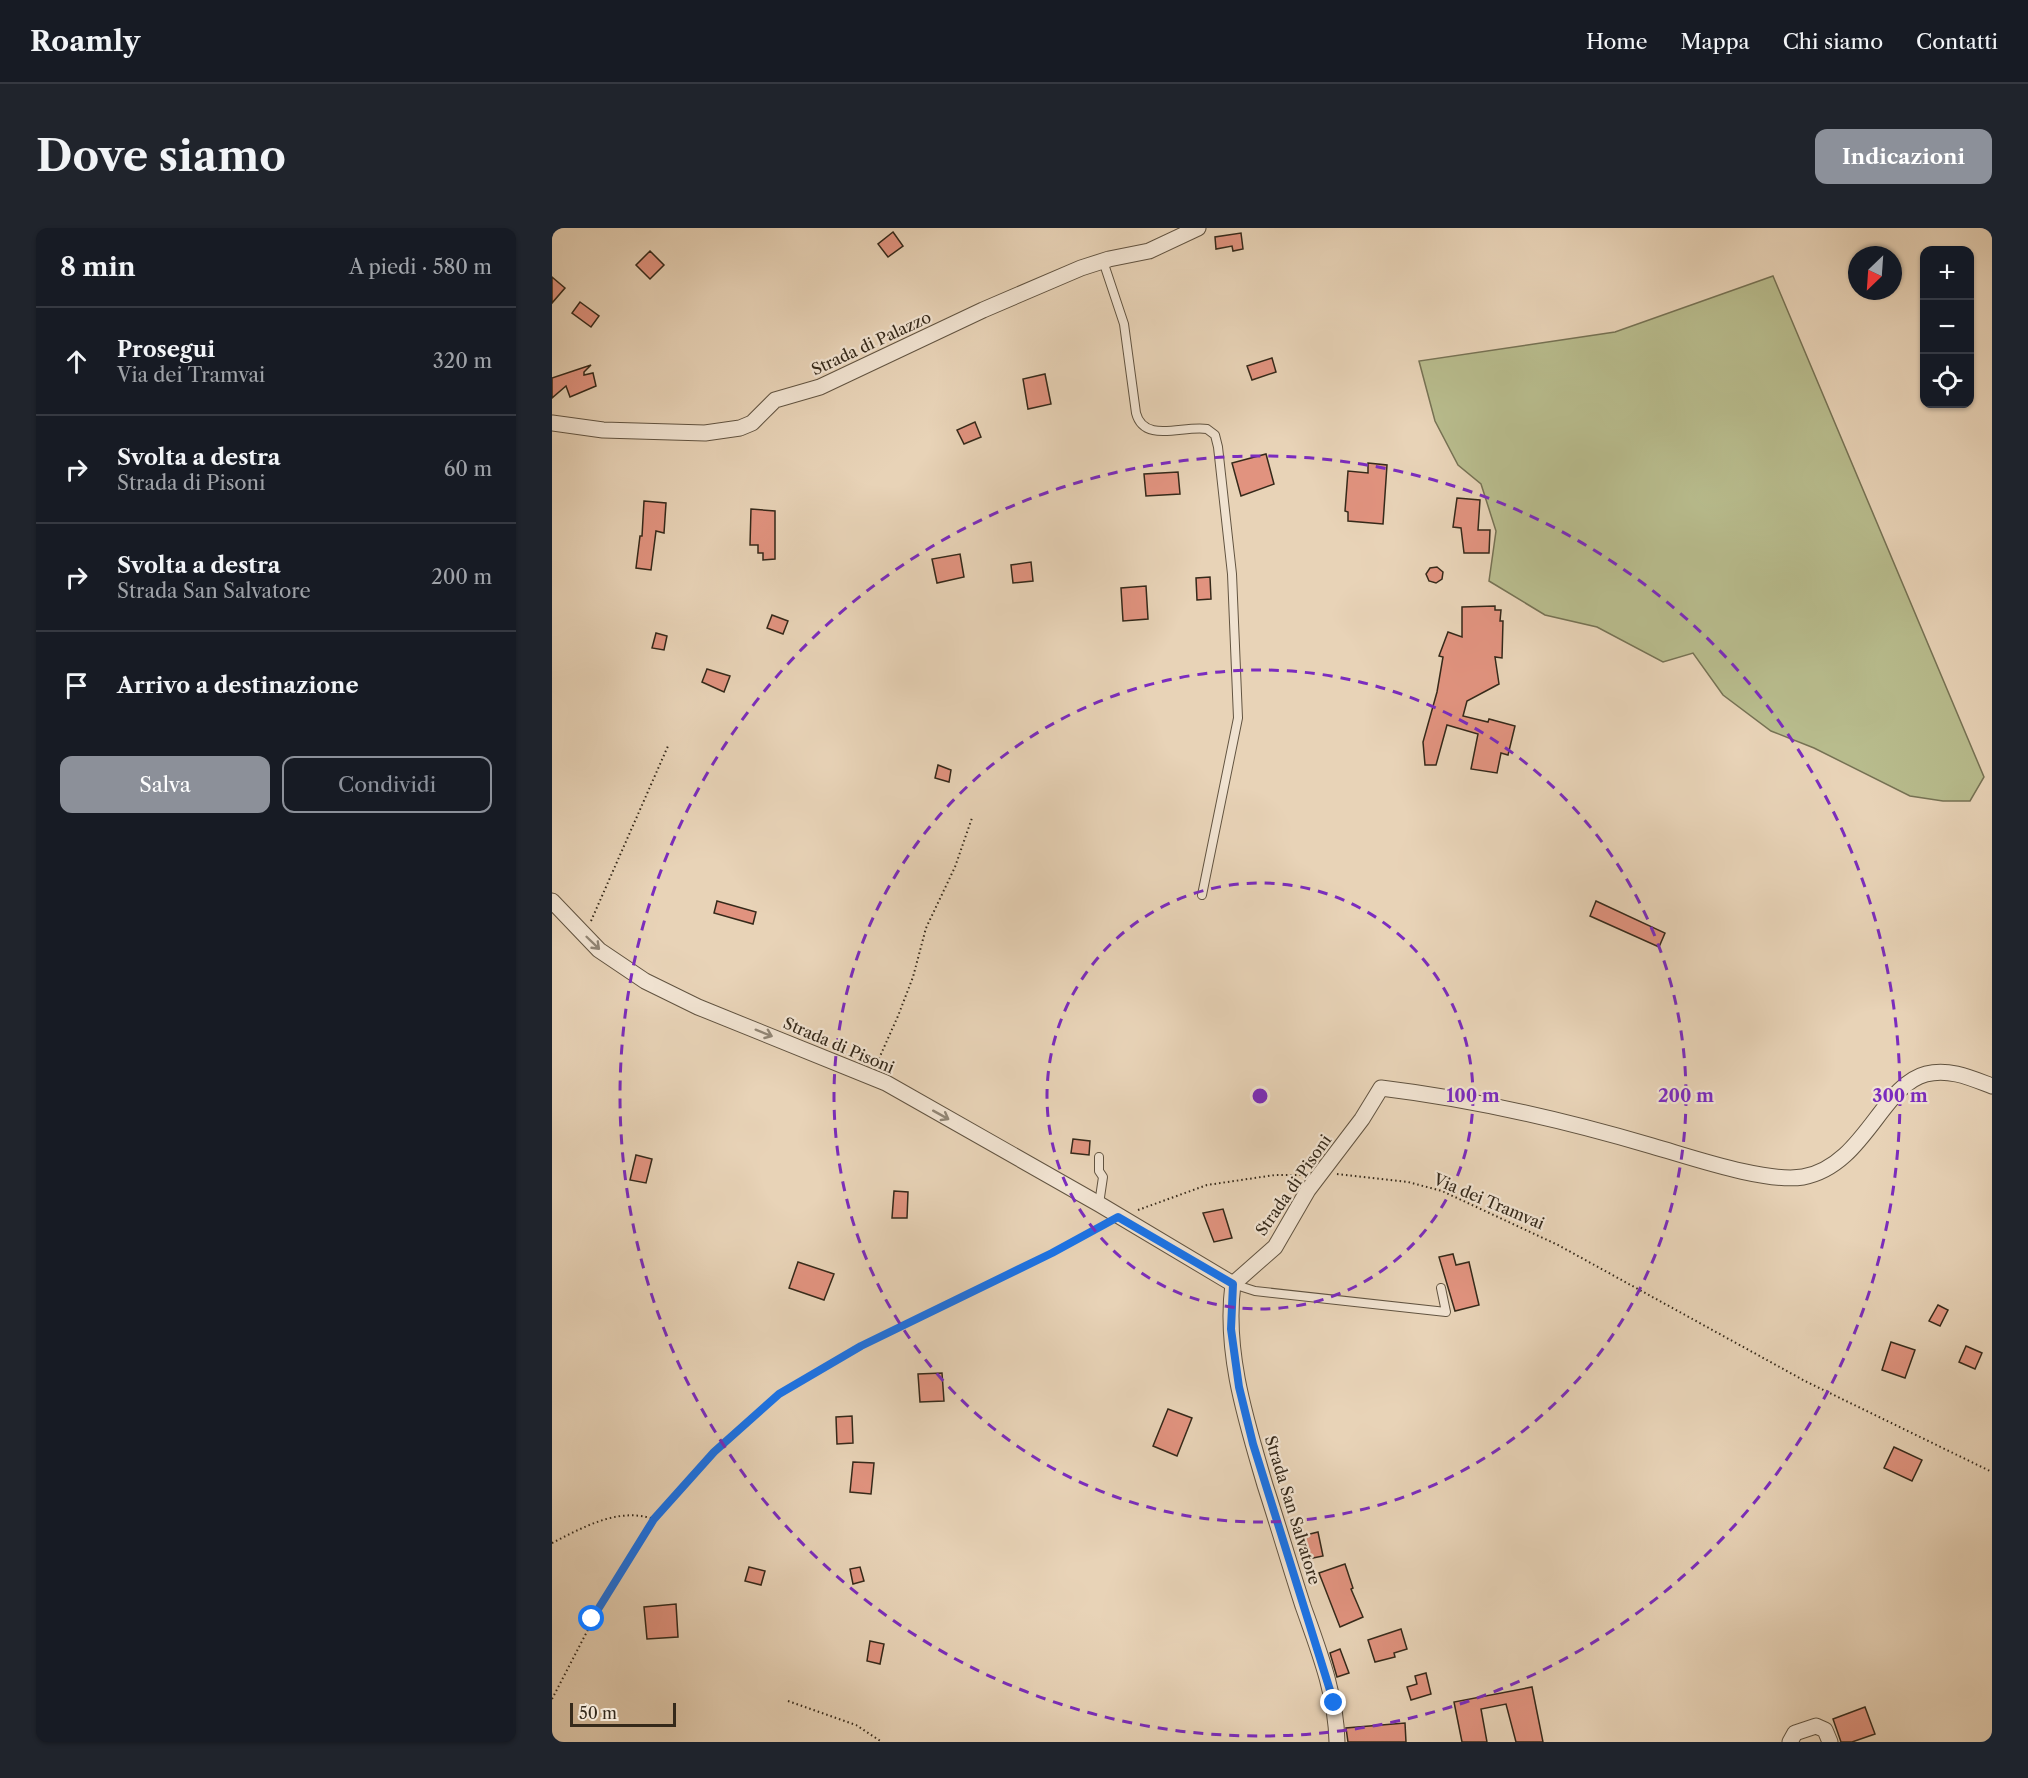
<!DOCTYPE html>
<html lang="it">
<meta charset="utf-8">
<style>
:root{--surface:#171b24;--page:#20242c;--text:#f1f3f6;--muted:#9ea1a6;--line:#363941;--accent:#8c9099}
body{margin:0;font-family:"Libre Caslon Text",serif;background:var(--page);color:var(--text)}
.controls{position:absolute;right:18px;top:18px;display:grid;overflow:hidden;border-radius:12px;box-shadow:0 2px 4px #0004}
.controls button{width:54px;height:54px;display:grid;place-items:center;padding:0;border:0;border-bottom:2px solid var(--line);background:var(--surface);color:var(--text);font:30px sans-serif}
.compass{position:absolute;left:1296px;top:18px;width:54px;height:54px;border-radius:50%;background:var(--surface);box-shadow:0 2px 4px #0004;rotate:205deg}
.scale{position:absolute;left:18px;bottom:15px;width:106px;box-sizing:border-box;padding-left:6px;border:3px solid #35291a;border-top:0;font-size:16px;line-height:21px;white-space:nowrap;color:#35291a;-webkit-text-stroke:4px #f0e2d0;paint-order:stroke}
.stop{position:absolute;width:18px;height:18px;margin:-14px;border:4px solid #1a73e8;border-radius:50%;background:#fff}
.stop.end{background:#1a73e8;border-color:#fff;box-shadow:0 2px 6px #0008}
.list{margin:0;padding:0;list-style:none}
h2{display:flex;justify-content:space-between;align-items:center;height:78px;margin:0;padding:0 24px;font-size:26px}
h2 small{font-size:20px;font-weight:400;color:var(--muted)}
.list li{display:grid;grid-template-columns:39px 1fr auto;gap:18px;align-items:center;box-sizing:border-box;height:108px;padding:0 24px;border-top:2px solid var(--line)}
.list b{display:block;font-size:22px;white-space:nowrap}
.list p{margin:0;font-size:20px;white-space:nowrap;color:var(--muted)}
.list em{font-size:20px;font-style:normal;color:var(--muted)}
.actions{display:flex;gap:12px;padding:18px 24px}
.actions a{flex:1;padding:14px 0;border:2px solid var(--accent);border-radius:12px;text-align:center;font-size:21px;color:var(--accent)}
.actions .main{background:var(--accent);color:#fff}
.icon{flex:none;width:33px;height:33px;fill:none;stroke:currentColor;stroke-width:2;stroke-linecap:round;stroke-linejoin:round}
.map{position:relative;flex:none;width:1440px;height:1514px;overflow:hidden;border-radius:12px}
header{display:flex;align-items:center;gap:36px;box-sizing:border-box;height:84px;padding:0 30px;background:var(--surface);border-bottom:2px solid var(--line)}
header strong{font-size:28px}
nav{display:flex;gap:33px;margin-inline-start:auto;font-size:21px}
.intro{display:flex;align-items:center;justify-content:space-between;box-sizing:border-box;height:144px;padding:0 36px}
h1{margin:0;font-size:42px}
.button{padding:15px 27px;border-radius:12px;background:var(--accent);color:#fff;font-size:21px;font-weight:700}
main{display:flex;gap:36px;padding:0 36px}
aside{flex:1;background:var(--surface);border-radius:12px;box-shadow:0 2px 4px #0004}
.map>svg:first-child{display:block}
.green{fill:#b8bc8d;stroke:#767254;stroke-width:1.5}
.building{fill:#e1937f;stroke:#35291a;stroke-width:1.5}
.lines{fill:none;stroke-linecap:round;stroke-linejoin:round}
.lane-casing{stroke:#625441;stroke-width:10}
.street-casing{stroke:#625441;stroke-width:17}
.path{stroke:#35291a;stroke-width:2;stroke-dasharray:1.5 3;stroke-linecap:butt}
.lane{stroke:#f0e2d0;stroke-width:8}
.street{stroke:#f0e2d0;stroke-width:15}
.oneway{stroke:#928675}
.route{stroke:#1a73e8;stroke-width:8}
.ring{fill:none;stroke:#7b2cbf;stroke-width:3;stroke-dasharray:10 8}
.labels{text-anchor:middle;stroke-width:4.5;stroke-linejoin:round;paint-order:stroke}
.street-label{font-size:16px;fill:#35291a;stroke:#f0e2d0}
.centre{fill:#7b2cbf;stroke:#f0e2d0;stroke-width:3}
.ring-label{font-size:18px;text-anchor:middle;font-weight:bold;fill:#7b2cbf;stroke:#f0e2d0;stroke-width:4.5;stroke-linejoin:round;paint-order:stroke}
</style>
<header>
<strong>Roamly</strong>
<nav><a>Home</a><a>Mappa</a><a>Chi siamo</a><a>Contatti</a></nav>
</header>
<div class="intro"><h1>Dove siamo</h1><a class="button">Indicazioni</a></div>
<main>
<aside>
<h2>8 min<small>A piedi · 580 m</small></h2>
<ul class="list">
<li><svg class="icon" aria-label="ahead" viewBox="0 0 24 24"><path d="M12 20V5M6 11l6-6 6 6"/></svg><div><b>Prosegui</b><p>Via dei Tramvai</p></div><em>320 m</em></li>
<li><svg class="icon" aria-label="right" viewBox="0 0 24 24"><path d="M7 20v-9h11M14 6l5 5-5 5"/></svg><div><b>Svolta a destra</b><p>Strada di Pisoni</p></div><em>60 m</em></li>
<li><svg class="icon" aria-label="right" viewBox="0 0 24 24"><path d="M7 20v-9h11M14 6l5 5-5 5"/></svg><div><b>Svolta a destra</b><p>Strada San Salvatore</p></div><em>200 m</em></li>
<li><svg class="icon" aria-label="arrive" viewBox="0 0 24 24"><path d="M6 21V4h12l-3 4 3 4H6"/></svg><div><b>Arrivo a destinazione</b></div></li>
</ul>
<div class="actions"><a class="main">Salva</a><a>Condividi</a></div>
</aside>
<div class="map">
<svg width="1440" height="1514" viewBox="0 0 1440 1514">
<rect width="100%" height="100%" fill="#e8d3b7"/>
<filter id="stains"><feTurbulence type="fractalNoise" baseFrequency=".00333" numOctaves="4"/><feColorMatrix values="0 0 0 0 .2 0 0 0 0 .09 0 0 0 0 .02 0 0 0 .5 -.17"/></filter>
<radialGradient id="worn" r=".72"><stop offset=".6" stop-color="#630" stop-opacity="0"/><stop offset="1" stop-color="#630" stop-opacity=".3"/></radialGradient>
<path class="green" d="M 1221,48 L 1432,549 L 1418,573 L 1391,573 L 1358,568 L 1262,520 L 1219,503 L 1171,467 L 1141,425 L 1111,434 L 1045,399 L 993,387 L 937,353 L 944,303 L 929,256 L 906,237 L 883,193 L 867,133 L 1063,104 Z"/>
<g class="building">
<path d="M 341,4 L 351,18 L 336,29 L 326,16 Z"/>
<path d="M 689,5 L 691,21 L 681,23 L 680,18 L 664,21 L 663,9 Z"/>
<path d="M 98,23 L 112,37 L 98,51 L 84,37 Z"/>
<path d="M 0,49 L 13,60 L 0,75 Z"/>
<path d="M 28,74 L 47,88 L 39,99 L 20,85 Z"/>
<path d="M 720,130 L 724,144 L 700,152 L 695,138 Z"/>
<path d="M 39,137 L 32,144 L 32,147 L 41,145 L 44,158 L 18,169 L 14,158 L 0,170 L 0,150 Z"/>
<path d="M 493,146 L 499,176 L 476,181 L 471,151 Z"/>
<path d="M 423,194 L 429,209 L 412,216 L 405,202 Z"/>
<path d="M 714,226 L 722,256 L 689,268 L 680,235 Z"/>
<path d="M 816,235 L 835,237 L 831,296 L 796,293 L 796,284 L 793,283 L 796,243 L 816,245 Z"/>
<path d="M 626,244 L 628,266 L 594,268 L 592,246 Z"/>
<path d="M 905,270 L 928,272 L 926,302 L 938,302 L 937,325 L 912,325 L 909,300 L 901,299 Z"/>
<path d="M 92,273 L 114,275 L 112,305 L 104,303 L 99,342 L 84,340 L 88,308 L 90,308 Z"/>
<path d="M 199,281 L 223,283 L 223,331 L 211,332 L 211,325 L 206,325 L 206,317 L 198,317 Z"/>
<path d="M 408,326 L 412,349 L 385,355 L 380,331 Z"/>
<path d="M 479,334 L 481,353 L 461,355 L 459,337 Z"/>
<path d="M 885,339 L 891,344 L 890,351 L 884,355 L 877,353 L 874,346 L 878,340 Z"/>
<path d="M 658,349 L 659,371 L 645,372 L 644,350 Z"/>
<path d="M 594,358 L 596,391 L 571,393 L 569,360 Z"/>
<path d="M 943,378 L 943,382 L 949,382 L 948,393 L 951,393 L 950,430 L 943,429 L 947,456 L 915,473 L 911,488 L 936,494 L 937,491 L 963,498 L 956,527 L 949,525 L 945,545 L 919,541 L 926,506 L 895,497 L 884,537 L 873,537 L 871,514 L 885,464 L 891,429 L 887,428 L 896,404 L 910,409 L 910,379 Z"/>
<path d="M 220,387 L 236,393 L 231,406 L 215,400 Z"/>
<path d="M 104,405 L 115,408 L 112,422 L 100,420 Z"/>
<path d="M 155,441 L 178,448 L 172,464 L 150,454 Z"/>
<path d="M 386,537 L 399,542 L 397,554 L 383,550 Z"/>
<path d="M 165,673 L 204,684 L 201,696 L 162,685 Z"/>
<path d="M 1044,673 L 1113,705 L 1107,719 L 1038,688 Z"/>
<path d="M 521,911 L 538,913 L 537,927 L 519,925 Z"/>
<path d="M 84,927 L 100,931 L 94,955 L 78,952 Z"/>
<path d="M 342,963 L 356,964 L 355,990 L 340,990 Z"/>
<path d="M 671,981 L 680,1010 L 662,1014 L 651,985 Z"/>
<path d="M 901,1026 L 904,1037 L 917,1034 L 927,1077 L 903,1083 L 887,1029 Z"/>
<path d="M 246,1034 L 282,1046 L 272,1072 L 237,1060 Z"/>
<path d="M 1386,1077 L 1396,1082 L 1388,1098 L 1377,1093 Z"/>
<path d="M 1339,1114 L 1363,1122 L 1353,1150 L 1330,1142 Z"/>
<path d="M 1414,1118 L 1430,1125 L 1423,1141 L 1407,1134 Z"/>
<path d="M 390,1145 L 392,1173 L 368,1174 L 366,1146 Z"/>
<path d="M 616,1181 L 640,1190 L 625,1228 L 601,1218 Z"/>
<path d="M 300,1188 L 301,1215 L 285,1216 L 284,1189 Z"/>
<path d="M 1342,1219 L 1370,1232 L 1360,1253 L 1332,1240 Z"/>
<path d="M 301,1234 L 322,1235 L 319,1266 L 298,1264 Z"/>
<path d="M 766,1304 L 771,1328 L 751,1332 L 746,1309 Z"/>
<path d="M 793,1336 L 801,1360 L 799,1361 L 811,1389 L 788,1399 L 767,1345 Z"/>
<path d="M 197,1339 L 213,1343 L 209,1357 L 193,1353 Z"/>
<path d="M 308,1339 L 312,1353 L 301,1356 L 298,1341 Z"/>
<path d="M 124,1376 L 126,1409 L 95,1411 L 92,1379 Z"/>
<path d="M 849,1401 L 855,1421 L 842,1425 L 843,1429 L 823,1434 L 816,1412 Z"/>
<path d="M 318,1413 L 332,1416 L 328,1436 L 315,1433 Z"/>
<path d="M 788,1421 L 797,1445 L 785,1449 L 778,1425 Z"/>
<path d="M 874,1445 L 879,1466 L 859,1472 L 855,1459 L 865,1456 L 863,1448 Z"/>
<path d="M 980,1459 L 991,1514 L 964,1514 L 954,1476 L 929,1481 L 935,1514 L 910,1514 L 902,1474 Z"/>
<path d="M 1313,1479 L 1323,1506 L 1300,1514 L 1289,1514 L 1281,1491 Z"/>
<path d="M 853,1495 L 854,1514 L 796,1514 L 794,1500 Z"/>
</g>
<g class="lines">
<defs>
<g id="lane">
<path d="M 551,33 L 572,96 L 584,185 C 592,216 631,197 655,201 L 663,207 L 666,219 L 680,346 L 686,490 L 650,667"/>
<path d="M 547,929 L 547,943 L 551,949 L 547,976"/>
<path d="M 681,1056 L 703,1063 L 894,1084 L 889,1060"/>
</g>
<g id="street">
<path d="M 0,195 L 51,202 L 153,205 L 188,200 L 200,195 L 223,172 L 268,159 L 431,82 L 529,40 L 557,31 L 597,23 L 646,0"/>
<path d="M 0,673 L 47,722 L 93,753 L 146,779 L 334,855 L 547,976 L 681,1056"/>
<path d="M 681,1056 L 723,1019 L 756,962 L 810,891 L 829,860 C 920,871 1012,892 1100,918 C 1139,929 1213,955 1251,949 C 1312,938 1330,857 1374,846 C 1397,840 1419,850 1440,858"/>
<path d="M 681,1056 C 672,1124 694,1192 713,1257 C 726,1297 738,1338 751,1378 C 767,1423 784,1466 785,1514"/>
<path d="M 1238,1514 L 1243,1505 L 1264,1498 L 1273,1502 L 1278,1514"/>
</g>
</defs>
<use href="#lane" class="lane-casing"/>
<use href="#street" class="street-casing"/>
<g class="path">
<path d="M 39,693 L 116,518"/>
<path d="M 325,835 L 346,788 L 361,749 L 374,700 L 403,639 L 420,590"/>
<path d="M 785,946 L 856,954 L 890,963 L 1006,1017 L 1253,1153 L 1440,1244"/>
<path d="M 586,982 L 655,957 L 723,947 L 750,947"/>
<path d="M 0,1315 C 32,1299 66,1279 102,1291"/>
<path d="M 0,1471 L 53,1369 L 102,1291 L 162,1224 L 198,1190 L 227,1166 L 309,1118 L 554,996"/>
<path d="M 236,1473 L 304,1497 L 330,1514"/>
</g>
<use href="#lane" class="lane"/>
<use href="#street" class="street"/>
</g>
<defs><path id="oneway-shaft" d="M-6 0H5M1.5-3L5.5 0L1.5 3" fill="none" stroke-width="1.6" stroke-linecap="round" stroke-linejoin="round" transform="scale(1.5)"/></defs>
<g class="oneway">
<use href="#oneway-shaft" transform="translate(41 715) rotate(44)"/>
<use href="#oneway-shaft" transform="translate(212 805) rotate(22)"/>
<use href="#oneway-shaft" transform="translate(389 887) rotate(29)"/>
</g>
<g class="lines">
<path class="route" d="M 40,1391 L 102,1291 L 162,1224 L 227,1166 L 309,1118 L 500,1025 L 566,989 L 681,1056 L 679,1101 L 687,1159 L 701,1216 L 782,1475"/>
</g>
<g class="ring">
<circle cx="708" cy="868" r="213"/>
<circle cx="708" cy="868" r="426"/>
<circle cx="708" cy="868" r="640"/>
</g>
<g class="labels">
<g class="street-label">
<text transform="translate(319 115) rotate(-25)" y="6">Strada di Palazzo</text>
<text transform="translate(287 817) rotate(23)" y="6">Strada di Pisoni</text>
<text transform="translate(741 957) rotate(-55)" y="6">Strada di Pisoni</text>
<text transform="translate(937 973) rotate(23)" y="6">Via dei Tramvai</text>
<text transform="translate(741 1282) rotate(73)" y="6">Strada San Salvatore</text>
</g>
</g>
<circle cx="708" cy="868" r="9" class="centre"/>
<g class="ring-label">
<text x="921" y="874">100 m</text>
<text x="1134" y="874">200 m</text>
<text x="1348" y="874">300 m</text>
</g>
<rect width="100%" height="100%" filter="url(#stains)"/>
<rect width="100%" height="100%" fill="url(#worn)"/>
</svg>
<div class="controls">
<button>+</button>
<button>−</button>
<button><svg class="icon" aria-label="locate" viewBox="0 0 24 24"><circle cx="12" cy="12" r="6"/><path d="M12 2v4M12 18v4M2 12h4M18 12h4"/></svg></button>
</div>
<svg class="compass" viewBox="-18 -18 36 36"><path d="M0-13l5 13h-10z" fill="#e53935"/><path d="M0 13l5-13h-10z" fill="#9ea1a6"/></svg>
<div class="scale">50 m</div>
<div class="stop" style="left:40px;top:1391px"></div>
<div class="stop end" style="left:782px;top:1475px"></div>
</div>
</main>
